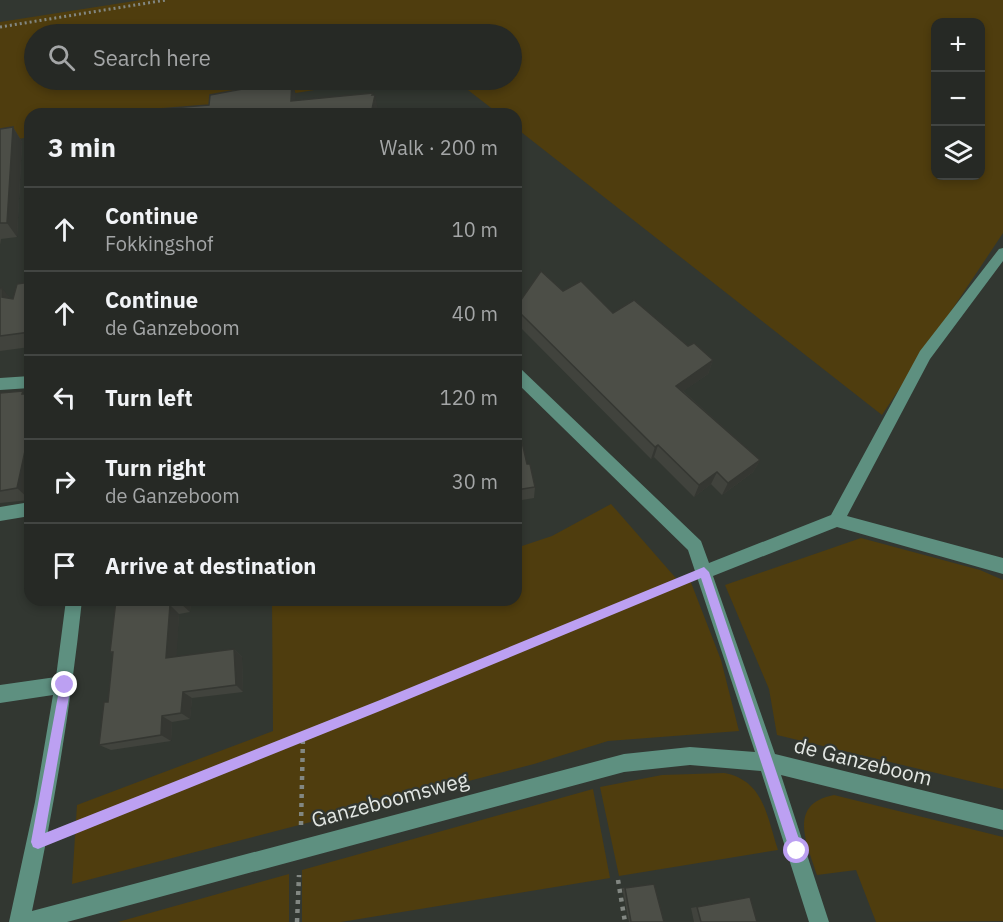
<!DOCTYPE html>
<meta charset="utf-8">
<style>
:root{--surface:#262925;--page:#2e312d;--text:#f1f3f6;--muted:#a4a6a7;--line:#424542}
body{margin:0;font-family:"IBM Plex Sans",sans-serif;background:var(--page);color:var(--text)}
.controls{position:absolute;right:18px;top:18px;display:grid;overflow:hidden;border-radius:12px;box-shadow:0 3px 9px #0003}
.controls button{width:54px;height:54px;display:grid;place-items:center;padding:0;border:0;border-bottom:2px solid var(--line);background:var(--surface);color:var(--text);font:30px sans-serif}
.stop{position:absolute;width:18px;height:18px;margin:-14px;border:4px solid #bca0f2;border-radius:50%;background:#fff}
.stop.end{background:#bca0f2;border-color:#fff;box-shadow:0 2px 6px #0008}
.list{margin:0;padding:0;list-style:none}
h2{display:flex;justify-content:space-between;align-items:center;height:78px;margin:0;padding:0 24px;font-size:26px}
h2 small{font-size:20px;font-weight:400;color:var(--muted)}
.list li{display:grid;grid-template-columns:39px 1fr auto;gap:18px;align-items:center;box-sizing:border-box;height:84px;padding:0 24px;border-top:2px solid var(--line)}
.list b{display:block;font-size:22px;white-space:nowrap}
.list p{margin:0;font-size:20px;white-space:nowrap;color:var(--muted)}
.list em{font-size:20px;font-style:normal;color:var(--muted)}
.icon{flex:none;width:33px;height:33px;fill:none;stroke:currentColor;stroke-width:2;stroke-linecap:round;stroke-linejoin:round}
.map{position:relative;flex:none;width:1003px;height:922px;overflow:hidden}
.search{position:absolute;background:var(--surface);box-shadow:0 3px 9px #0003;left:24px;top:24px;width:498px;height:66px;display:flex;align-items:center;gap:15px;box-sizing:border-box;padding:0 21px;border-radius:33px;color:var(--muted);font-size:22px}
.panel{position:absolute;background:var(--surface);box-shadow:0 3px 9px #0003;left:24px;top:108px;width:498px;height:498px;border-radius:18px}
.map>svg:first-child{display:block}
.green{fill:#4f3d0e;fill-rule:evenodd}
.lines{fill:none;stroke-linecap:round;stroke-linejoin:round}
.path-far1{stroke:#828782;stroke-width:3;stroke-dasharray:2 3;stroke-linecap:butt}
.path{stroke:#828782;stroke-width:4.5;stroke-dasharray:4 5;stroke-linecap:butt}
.minor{fill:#5e9080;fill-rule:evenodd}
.wall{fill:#41433d}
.shaded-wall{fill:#353732}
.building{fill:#4c4e47;stroke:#353732;stroke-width:1.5}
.route{fill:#bca0f2}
.labels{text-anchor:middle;stroke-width:4.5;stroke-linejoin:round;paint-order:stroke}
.near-street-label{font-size:21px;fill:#e3e7e3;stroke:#323731}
</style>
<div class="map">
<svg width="1003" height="922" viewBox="0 0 1003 922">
<rect width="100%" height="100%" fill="#323731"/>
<g class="green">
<path d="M 141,0 L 1003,0 L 1003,233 L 882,415 L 516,128 L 516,114 L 499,114 L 455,80 L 512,80 L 512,34 L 34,34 L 34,80 L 376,80 L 167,114 L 30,114 L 30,137 L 0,142 L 0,22 ZM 936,22 L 980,22 L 980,176 L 936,176 Z"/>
<path d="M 611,504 L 681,584 L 690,580 L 721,660 L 739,731 L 608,741 L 534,764 L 72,884 L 77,805 L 273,731 L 272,600 L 516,600 L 516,548 L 552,536 Z"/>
<path d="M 861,538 L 980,570 L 1003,580 L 1003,789 L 777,735 L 769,689 L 725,585 Z"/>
<path d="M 724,773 C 764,780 767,817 778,850 L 619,876 L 600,787 L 662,775 Z"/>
<path d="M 593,789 L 610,878 L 341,922 L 302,922 L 302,870 Z"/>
<path d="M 834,795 L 1003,837 L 1003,921 L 876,922 L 856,870 L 817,875 C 807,843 787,804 834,795 Z"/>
<path d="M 289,874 L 289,922 L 118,922 Z"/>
</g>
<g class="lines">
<path class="path-far1" d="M 0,27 L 166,0"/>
<g class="path">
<path d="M 301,825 L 303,737"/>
<path d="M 63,832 L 380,706 L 682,581"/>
<path d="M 618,880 L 625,922"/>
<path d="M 297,922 L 299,875"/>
</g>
<g class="minor">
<path d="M 1003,248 L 1003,261 L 930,359 L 847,516 L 1003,558 L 1003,574 L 837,527 L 713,576 L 775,754 L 1003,810 L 1003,830 L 781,775 L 829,922 L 809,922 L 761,771 L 690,765 L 624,772 L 67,922 L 9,922 L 35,802 L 53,695 L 0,703 L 0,685 L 56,677 L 66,600 L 82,600 C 71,705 54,808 32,911 L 624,754 L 690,747 L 755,752 L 688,550 L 516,382 L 516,367 L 521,369 L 701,541 L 709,563 L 831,515 L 920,351 L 999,249 Z"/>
<path d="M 30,376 L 30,388 L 0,390 L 0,378 Z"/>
<path d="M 30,502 L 30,516 L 0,521 L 0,507 Z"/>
</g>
</g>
<g class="wall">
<path d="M 13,127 L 22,142 L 17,237 L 1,239 L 0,245 L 0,129 Z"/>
<path d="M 30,282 L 30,347 L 0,351 L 0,289 L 10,298 L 13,299 Z"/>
<path d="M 563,291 L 613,313 L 713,360 L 708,374 L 683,391 L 760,460 L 753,472 L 722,495 L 711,484 L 694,497 L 654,457 L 651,459 L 516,323 L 516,307 Z"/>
<path d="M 0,393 L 30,500 L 0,503 Z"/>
<path d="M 516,441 L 527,464 L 535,487 L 534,498 L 516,501 Z"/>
<path d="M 116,600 L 191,600 L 190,612 L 179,614 L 176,657 L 234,649 L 242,657 L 243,692 L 192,698 L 190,719 L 172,722 L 171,741 L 111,750 L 99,745 L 108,702 L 113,654 L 110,652 Z"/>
<path d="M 654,884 L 664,922 L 629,922 L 622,888 Z"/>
<path d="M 750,897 L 757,922 L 694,922 L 691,908 Z"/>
</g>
<g class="shaded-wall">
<path d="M 292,80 L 296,95 L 295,114 L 291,101 Z"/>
<path d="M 373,93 L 374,101 L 375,95 L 378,110 L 377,114 L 371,114 Z"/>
<path d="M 13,127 L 22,142 L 17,237 L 7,223 Z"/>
<path d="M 520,239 L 520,254 L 516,256 L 516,242 Z"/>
<path d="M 2,288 L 13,302 L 2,297 Z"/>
<path d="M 713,360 L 708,374 L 672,399 L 676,386 Z"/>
<path d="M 30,428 L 30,500 L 17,488 Z"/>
<path d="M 658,445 L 654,457 L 651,459 L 655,447 Z"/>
<path d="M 760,460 L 753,472 L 722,495 L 728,483 Z"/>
<path d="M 717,472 L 711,484 L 694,497 L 699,485 Z"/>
<path d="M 182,600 L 191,600 L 190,612 L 181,604 Z"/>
<path d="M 170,605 L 179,614 L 176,666 L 166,658 Z"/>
<path d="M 234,649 L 242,657 L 243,692 L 236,685 Z"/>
<path d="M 183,692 L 192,698 L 190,719 L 181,713 Z"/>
<path d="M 162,716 L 172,722 L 171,741 L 161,735 Z"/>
</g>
<g class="building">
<path d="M 292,80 L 291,101 L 373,93 L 372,95 L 375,95 L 371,114 L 91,114 L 109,111 L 109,113 L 209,105 L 210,95 Z"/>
<path d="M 13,127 L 7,223 L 0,223 L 0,129 Z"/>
<path d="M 516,235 L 520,239 L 516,242 Z"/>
<path d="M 541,271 L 563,291 L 581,281 L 613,313 L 634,300 L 688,346 L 694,343 L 713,360 L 676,386 L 760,460 L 728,483 L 717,472 L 699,485 L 658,445 L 655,447 L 516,309 L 516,307 Z"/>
<path d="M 30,282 L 30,332 L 0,336 L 0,289 L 2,288 L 2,297 L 13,299 L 17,284 Z"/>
<path d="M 23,391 L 22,394 L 30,394 L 30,428 L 17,488 L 0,491 L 0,393 Z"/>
<path d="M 516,441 L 516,443 L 522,442 L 527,464 L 530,464 L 535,487 L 516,490 Z"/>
<path d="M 116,600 L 182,600 L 181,604 L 170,605 L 166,658 L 234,649 L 236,685 L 183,692 L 181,713 L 162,716 L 161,735 L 99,745 L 104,702 L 108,702 L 113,652 L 110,652 Z"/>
<path d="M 654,884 L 664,922 L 631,922 L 625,888 Z"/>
<path d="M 750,897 L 757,922 L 701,922 L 697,907 Z"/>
</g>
<path class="route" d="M 704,567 L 709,572 L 803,851 L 801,855 L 797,857 L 792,855 L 790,851 L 701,578 L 380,711 L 38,849 L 33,847 L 31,842 L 60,685 L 65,679 L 71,685 L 45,833 L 380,700 Z"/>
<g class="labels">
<g class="near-street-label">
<text transform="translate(863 762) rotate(14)" y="7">de Ganzeboom</text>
<text transform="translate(390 800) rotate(-15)" y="7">Ganzeboomsweg</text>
</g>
</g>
</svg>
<div class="controls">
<button>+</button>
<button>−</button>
<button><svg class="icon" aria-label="layers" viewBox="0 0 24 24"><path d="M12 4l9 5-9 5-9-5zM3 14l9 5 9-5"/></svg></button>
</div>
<div class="stop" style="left:797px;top:851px"></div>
<div class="stop end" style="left:65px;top:685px"></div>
<div class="search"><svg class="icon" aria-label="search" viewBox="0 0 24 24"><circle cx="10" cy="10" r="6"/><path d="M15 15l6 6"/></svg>Search here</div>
<section class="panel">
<h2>3 min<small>Walk · 200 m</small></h2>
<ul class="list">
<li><svg class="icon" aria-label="ahead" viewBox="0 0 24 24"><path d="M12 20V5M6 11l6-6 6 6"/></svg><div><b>Continue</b><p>Fokkingshof</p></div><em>10 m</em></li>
<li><svg class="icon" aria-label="ahead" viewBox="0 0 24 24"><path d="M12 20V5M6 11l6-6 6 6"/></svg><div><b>Continue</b><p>de Ganzeboom</p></div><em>40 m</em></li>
<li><svg class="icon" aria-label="left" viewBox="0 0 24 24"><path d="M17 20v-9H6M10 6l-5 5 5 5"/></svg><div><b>Turn left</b></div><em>120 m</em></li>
<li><svg class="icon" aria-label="right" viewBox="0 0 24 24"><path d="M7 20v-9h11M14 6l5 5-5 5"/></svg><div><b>Turn right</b><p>de Ganzeboom</p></div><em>30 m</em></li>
<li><svg class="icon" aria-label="arrive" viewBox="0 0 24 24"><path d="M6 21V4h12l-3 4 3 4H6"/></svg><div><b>Arrive at destination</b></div></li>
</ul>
</section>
</div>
